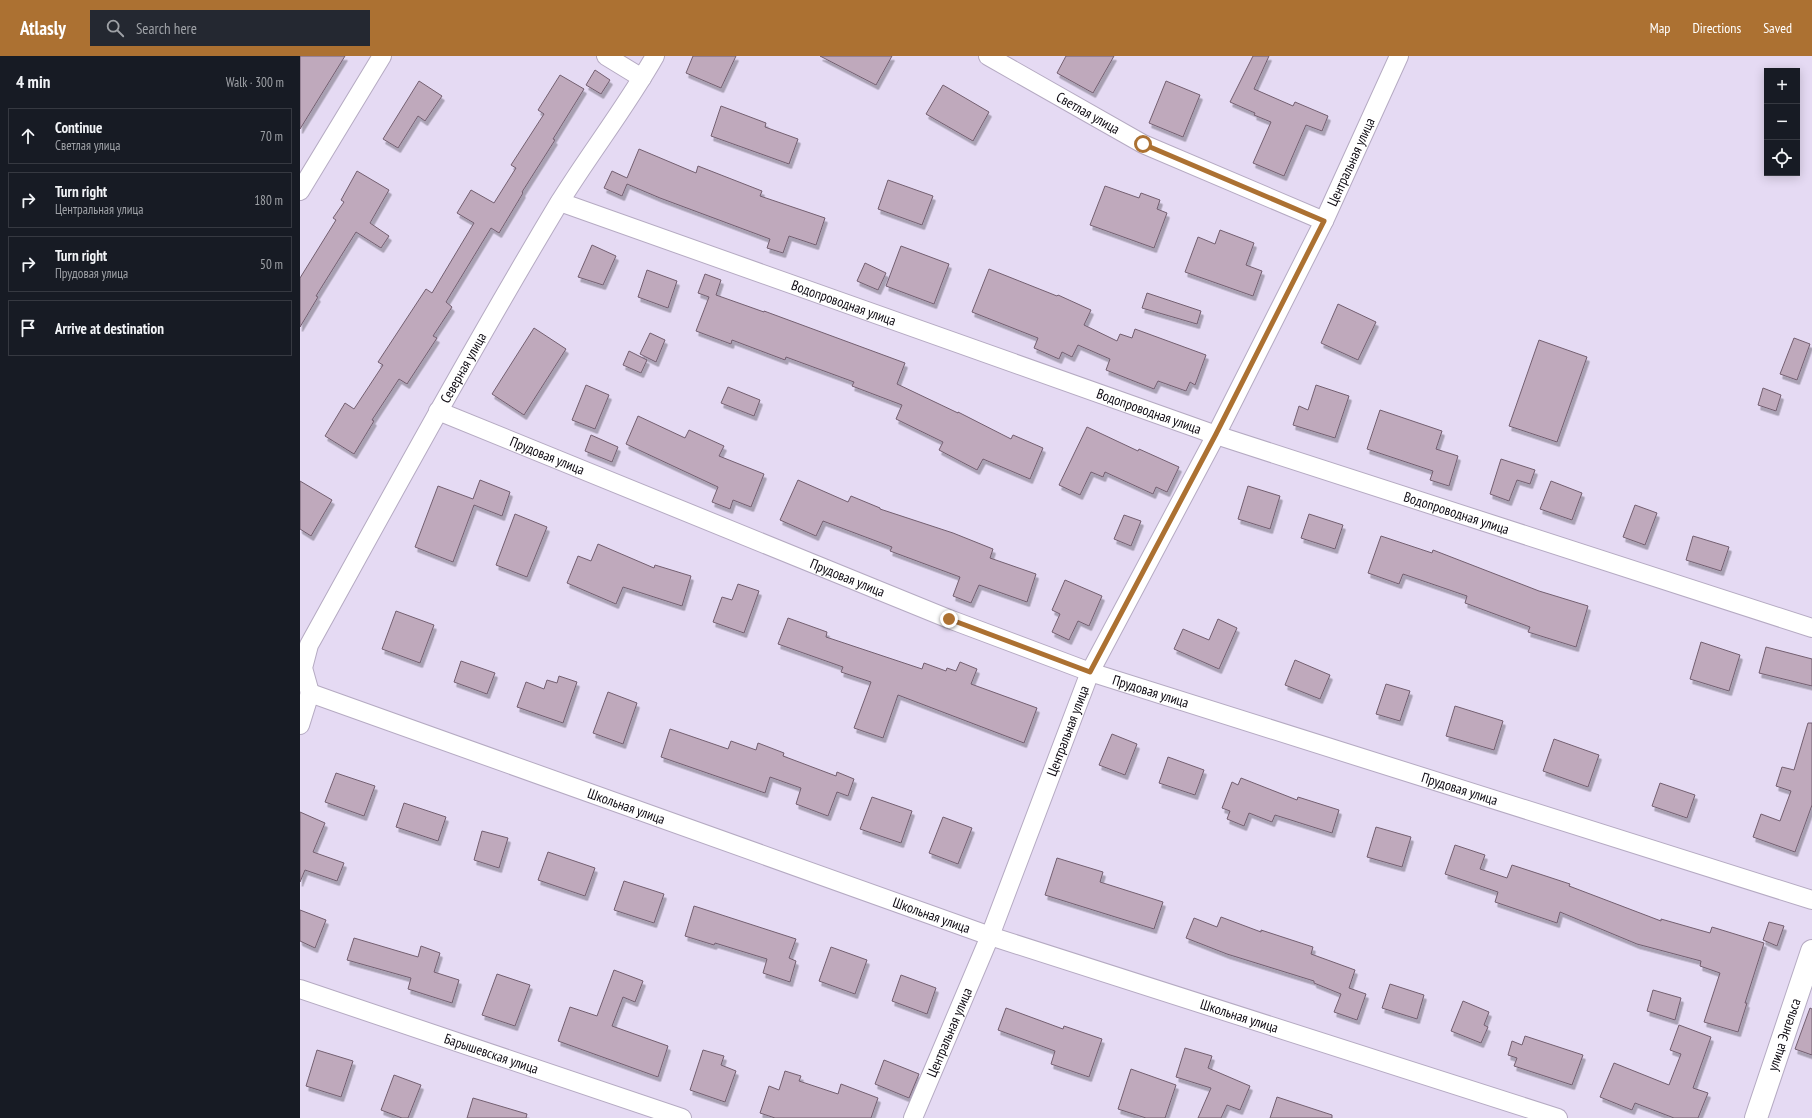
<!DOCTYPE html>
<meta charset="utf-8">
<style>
:root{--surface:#171b24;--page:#242831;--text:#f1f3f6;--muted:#9ea1a6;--line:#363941;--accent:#ac7132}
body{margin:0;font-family:"PT Sans Narrow",sans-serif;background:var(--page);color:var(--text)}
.controls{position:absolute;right:12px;top:12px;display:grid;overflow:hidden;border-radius:0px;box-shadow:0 2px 10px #0003}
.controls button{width:36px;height:36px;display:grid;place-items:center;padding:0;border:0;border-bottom:1px solid var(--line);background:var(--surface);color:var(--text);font:20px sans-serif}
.stop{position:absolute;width:12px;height:12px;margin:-9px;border:3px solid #ac7132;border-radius:50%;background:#fff}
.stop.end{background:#ac7132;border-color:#fff;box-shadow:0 1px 4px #0008}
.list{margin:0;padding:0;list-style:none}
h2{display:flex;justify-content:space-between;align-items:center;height:52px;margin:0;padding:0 16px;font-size:17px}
h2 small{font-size:13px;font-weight:400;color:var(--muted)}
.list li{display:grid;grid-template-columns:26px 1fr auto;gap:12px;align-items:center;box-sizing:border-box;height:56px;margin:0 8px 8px;padding:0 8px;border:1px solid var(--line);border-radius:0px}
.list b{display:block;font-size:15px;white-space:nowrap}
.list p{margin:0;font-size:13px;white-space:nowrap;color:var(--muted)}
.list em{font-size:13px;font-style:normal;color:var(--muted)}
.icon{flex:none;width:22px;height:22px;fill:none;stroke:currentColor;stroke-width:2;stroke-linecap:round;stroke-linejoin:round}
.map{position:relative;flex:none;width:1512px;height:1062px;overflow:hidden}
header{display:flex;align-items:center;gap:24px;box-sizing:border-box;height:56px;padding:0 20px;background:var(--accent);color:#fff}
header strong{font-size:19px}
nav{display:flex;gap:22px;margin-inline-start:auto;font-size:14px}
.search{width:280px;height:36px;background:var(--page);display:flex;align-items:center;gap:10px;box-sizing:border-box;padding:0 14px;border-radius:0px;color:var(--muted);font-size:15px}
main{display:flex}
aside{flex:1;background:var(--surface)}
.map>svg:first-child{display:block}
.building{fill:#bfa9bc;stroke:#735f70;filter:url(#shadow)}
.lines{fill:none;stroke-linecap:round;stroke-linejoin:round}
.street-casing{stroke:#b5aac2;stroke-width:20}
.secondary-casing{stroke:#b5aac2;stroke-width:24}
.street{stroke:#fff;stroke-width:18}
.secondary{stroke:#fff;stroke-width:22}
.route{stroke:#ac7132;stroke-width:5}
.labels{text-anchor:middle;stroke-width:3.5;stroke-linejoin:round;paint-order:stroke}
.street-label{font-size:14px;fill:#0d0911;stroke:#fff}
</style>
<header>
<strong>Atlasly</strong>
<div class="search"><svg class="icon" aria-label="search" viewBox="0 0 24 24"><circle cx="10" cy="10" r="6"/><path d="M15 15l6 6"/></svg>Search here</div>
<nav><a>Map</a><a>Directions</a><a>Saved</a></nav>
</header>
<main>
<aside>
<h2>4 min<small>Walk · 300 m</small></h2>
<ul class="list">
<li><svg class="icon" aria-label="ahead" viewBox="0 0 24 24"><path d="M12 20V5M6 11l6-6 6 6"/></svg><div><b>Continue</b><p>Светлая улица</p></div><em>70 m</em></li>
<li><svg class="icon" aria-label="right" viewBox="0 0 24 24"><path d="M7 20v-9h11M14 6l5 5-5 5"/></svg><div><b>Turn right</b><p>Центральная улица</p></div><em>180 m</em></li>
<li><svg class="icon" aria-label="right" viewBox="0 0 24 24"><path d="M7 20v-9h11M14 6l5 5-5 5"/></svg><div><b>Turn right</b><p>Прудовая улица</p></div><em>50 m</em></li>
<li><svg class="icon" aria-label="arrive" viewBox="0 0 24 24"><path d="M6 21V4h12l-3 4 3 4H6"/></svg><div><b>Arrive at destination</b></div></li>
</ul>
</aside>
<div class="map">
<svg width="1512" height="1062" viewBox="0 0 1512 1062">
<defs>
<filter id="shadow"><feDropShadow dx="2.5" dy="4.5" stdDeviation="0" flood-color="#0004"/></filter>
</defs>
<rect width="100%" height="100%" fill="#e5daf3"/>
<g class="building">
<path d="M 0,0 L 45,0 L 0,73 Z"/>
<path d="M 393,0 L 436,0 L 421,32 L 386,17 Z"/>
<path d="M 520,0 L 592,0 L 576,29 Z"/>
<path d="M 766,0 L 814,0 L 793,37 L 757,17 Z"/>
<path d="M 953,0 L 969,0 L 954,33 L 993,50 L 995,46 L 1028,60 L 1022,75 L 1006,69 L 984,120 L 953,107 L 971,66 L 954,59 L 955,57 L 930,46 Z"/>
<path d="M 295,14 L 310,24 L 301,38 L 286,29 Z"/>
<path d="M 260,19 L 284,33 L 253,83 L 255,84 L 222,136 L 223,137 L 199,177 L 191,172 L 146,246 L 152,251 L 133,280 L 137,282 L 107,328 L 99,323 L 72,364 L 74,365 L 54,398 L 25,380 L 45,347 L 54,353 L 83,309 L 78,306 L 126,233 L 132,237 L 174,167 L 157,157 L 171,134 L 194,147 L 216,112 L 211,109 L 244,58 L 238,54 Z"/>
<path d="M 119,25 L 142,40 L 125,65 L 118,60 L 98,92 L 83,83 Z"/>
<path d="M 866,25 L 900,39 L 883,81 L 849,67 Z"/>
<path d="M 643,29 L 689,56 L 673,85 L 626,58 Z"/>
<path d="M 421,50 L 466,67 L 465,71 L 498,83 L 489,108 L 411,80 Z"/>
<path d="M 339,93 L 396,117 L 398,110 L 462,135 L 460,140 L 525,162 L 516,189 L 489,180 L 483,197 L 467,192 L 470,183 L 360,142 L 327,128 L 322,140 L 304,132 L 312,115 L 327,122 Z"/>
<path d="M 57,115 L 89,134 L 70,167 L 89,180 L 81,192 L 56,176 L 16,240 L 18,241 L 0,271 L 0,222 L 36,164 L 33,162 L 44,146 L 41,144 Z"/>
<path d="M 588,124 L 633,140 L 622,169 L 578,153 Z"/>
<path d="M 805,130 L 839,142 L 841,137 L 860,144 L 857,153 L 867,157 L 854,192 L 790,169 Z"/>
<path d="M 920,174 L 954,187 L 946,209 L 962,215 L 953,240 L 885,216 L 898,181 L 915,188 Z"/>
<path d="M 292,189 L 316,200 L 303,229 L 278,221 Z"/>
<path d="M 601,190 L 649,208 L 634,248 L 586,230 Z"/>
<path d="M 565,207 L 586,217 L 578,234 L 557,225 Z"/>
<path d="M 689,213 L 757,240 L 758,239 L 791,254 L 784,269 L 817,285 L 820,278 L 832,282 L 835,273 L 906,299 L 895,329 L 890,326 L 886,335 L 858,325 L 854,333 L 806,314 L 810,303 L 778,289 L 772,301 L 762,296 L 759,303 L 734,292 L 738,282 L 672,256 Z"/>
<path d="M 347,214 L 377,225 L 368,252 L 338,241 Z"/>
<path d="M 405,218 L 421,224 L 416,239 L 464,256 L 464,255 L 605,307 L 597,328 L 658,357 L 658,356 L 711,383 L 713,379 L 743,392 L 730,423 L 683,403 L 677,414 L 639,394 L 643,386 L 596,363 L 602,349 L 552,330 L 554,326 L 486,301 L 485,304 L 432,284 L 431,288 L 396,275 L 409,241 L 398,237 Z"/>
<path d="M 847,237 L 901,255 L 897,268 L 842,252 Z"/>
<path d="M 1038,248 L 1076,266 L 1058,304 L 1021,287 Z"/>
<path d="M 234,272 L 266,293 L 224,359 L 192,338 Z"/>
<path d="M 350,277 L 365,284 L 356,306 L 340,298 Z"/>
<path d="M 1494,282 L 1510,288 L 1497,324 L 1480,318 Z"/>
<path d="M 1239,284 L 1287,301 L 1257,386 L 1209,370 Z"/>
<path d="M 329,295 L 347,304 L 341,317 L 323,309 Z"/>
<path d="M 286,329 L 309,339 L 295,373 L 272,364 Z"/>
<path d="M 1016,329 L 1049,340 L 1035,382 L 993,369 L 999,350 L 1008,354 Z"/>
<path d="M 428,331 L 460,344 L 454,360 L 421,347 Z"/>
<path d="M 1463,332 L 1481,339 L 1476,355 L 1458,349 Z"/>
<path d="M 1080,354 L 1142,375 L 1136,393 L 1158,400 L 1149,430 L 1130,424 L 1133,415 L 1067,393 Z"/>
<path d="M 338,360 L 385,382 L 389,374 L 424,390 L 419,400 L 464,418 L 451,451 L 433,444 L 430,453 L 412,446 L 418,431 L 326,388 Z"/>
<path d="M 787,371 L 838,395 L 839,393 L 879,411 L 867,436 L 856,431 L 853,438 L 805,416 L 803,421 L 791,416 L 780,439 L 759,429 Z"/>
<path d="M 291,379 L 318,391 L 312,406 L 285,395 Z"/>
<path d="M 1201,403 L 1235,414 L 1230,428 L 1217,424 L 1209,445 L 1190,438 Z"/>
<path d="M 180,424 L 210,436 L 202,460 L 174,449 L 153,506 L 115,491 L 138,430 L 173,443 Z"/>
<path d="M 498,424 L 548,446 L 551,440 L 580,452 L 580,453 L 653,477 L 693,493 L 690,502 L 736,518 L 727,546 L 679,529 L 671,547 L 653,540 L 660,521 L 590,495 L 592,491 L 523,465 L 516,480 L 480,464 Z"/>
<path d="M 0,425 L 32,444 L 11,480 L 0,473 Z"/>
<path d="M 1251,425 L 1282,437 L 1272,464 L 1240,453 Z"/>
<path d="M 948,430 L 980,440 L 970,473 L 938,463 Z"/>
<path d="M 1335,449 L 1357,457 L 1345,489 L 1323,481 Z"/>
<path d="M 215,458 L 247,471 L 227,521 L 196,509 Z"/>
<path d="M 1009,458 L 1043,469 L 1035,493 L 1001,482 Z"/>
<path d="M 824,459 L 841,465 L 831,490 L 814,483 Z"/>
<path d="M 1081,480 L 1132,497 L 1133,494 L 1239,535 L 1288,550 L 1276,591 L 1228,576 L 1230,571 L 1165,547 L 1167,540 L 1103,518 L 1099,528 L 1068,517 Z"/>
<path d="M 1393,480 L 1429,491 L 1421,515 L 1386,504 Z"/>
<path d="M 298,488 L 354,512 L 355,509 L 391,520 L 382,550 L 323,531 L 316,548 L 267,527 L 278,500 L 291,505 Z"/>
<path d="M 765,524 L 802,540 L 789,570 L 778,565 L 769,584 L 752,576 L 760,558 L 752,554 Z"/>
<path d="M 438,528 L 459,535 L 444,577 L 413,566 L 422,541 L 432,544 Z"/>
<path d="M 96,555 L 134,569 L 120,607 L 82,593 Z"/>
<path d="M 488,562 L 527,576 L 526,581 L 622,613 L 624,607 L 646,615 L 647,612 L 656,615 L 660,606 L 677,613 L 671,628 L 737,652 L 724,687 L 598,639 L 583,682 L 554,672 L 571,626 L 541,616 L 543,611 L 478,588 Z"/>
<path d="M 918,563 L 937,572 L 919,613 L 874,593 L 883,573 L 909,584 Z"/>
<path d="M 1401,586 L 1440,599 L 1429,635 L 1390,623 Z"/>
<path d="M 1466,591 L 1512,603 L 1512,630 L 1459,617 Z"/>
<path d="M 995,604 L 1030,619 L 1020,643 L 985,629 Z"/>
<path d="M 161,605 L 195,617 L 187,638 L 154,626 Z"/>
<path d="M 259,620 L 277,626 L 263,667 L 217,651 L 226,626 L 244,633 L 247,624 L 257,627 Z"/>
<path d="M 1086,628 L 1110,635 L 1100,665 L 1076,658 Z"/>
<path d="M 308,636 L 337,647 L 323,688 L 293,677 Z"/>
<path d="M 1155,650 L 1203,665 L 1194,694 L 1146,680 Z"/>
<path d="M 1508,667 L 1512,667 L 1512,749 L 1495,796 L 1453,781 L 1461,758 L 1480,765 L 1491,735 L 1476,730 L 1482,711 L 1494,714 Z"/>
<path d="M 370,673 L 428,693 L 431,685 L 456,694 L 458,687 L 484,697 L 483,700 L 536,720 L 537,716 L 554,723 L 548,740 L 537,736 L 528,760 L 496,748 L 501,732 L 470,721 L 465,737 L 361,701 Z"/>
<path d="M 812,678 L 837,688 L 825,719 L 799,709 Z"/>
<path d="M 1254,683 L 1299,699 L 1288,731 L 1243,715 Z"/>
<path d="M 868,701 L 904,714 L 895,739 L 859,727 Z"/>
<path d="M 36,717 L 75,730 L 64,760 L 25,746 Z"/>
<path d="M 941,722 L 997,744 L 998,741 L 1039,754 L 1032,777 L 975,759 L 972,766 L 949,757 L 944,770 L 927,763 L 930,755 L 922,752 L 932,726 L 938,729 Z"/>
<path d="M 1360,727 L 1395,739 L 1387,762 L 1352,750 Z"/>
<path d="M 572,741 L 612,755 L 601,787 L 560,773 Z"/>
<path d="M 104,747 L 146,761 L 138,785 L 96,771 Z"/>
<path d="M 0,756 L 25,767 L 13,796 L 44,807 L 37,825 L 5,814 L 0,826 Z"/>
<path d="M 643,761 L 672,772 L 658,808 L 629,797 Z"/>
<path d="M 1076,771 L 1111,781 L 1102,811 L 1067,801 Z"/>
<path d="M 182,775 L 208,782 L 199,812 L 174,804 Z"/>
<path d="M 1155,789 L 1185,799 L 1180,813 L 1207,822 L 1212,809 L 1270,828 L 1269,830 L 1361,865 L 1361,863 L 1410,877 L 1412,871 L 1464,887 L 1445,947 L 1447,947 L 1438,976 L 1404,966 L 1420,917 L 1400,910 L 1401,905 L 1337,888 L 1260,856 L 1257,867 L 1195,846 L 1198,836 L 1145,818 Z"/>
<path d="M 248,796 L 295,812 L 285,840 L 238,824 Z"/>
<path d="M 757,802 L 803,816 L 800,826 L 863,846 L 854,873 L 745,839 Z"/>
<path d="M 324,825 L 364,838 L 354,867 L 314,854 Z"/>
<path d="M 394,850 L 496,883 L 489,902 L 496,905 L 490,926 L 463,917 L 467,903 L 415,887 L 414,889 L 385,880 Z"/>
<path d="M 0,854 L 26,864 L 15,892 L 0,885 Z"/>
<path d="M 921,861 L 961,876 L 961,874 L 1013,891 L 1011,898 L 1055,914 L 1049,932 L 1066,938 L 1057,964 L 1034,956 L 1041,938 L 1014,927 L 1014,925 L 927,898 L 886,882 L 894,862 L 917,871 Z"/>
<path d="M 1469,866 L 1484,870 L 1477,890 L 1463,884 Z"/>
<path d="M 54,882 L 118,901 L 121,890 L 140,897 L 134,916 L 159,924 L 152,947 L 108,933 L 111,922 L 47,904 Z"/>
<path d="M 531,891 L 567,904 L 555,938 L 519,925 Z"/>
<path d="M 314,914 L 343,925 L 335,946 L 323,941 L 312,970 L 368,990 L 358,1021 L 258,985 L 270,951 L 297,960 Z"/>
<path d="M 197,918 L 230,929 L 215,970 L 182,959 Z"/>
<path d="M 601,919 L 636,932 L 627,958 L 592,945 Z"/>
<path d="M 1090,928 L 1124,939 L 1117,963 L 1082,952 Z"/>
<path d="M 1353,934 L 1381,942 L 1375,964 L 1347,955 Z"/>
<path d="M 1163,945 L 1189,956 L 1184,969 L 1188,971 L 1181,987 L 1151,975 Z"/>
<path d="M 706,952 L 763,973 L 764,970 L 802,983 L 789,1021 L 751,1008 L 755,995 L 698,974 Z"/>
<path d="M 1510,952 L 1512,953 L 1512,999 L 1495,993 Z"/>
<path d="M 1379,969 L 1411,981 L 1393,1032 L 1408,1037 L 1398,1062 L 1374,1062 L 1335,1047 L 1332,1054 L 1300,1041 L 1314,1007 L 1369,1029 L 1381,998 L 1370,994 Z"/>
<path d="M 1225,980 L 1283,999 L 1272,1029 L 1214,1010 L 1217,1002 L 1208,999 L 1212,985 L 1222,989 Z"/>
<path d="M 885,992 L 912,1000 L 908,1012 L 950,1030 L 940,1054 L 927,1049 L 921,1062 L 898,1062 L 911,1032 L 876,1021 Z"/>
<path d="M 17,994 L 53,1005 L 41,1041 L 6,1030 Z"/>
<path d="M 403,994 L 424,1000 L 421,1009 L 436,1015 L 425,1046 L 390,1034 Z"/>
<path d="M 584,1004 L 619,1018 L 609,1042 L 575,1028 Z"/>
<path d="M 831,1013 L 876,1029 L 865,1062 L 846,1062 L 818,1053 Z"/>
<path d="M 485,1015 L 501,1020 L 499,1025 L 538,1038 L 541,1028 L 578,1042 L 571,1062 L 475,1062 L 460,1057 L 469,1030 L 479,1034 Z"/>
<path d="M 94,1019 L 121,1029 L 108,1062 L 102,1062 L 81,1054 Z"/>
<path d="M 977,1041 L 1032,1059 L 1032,1062 L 970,1062 Z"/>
<path d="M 173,1042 L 227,1058 L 226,1062 L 167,1062 Z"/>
</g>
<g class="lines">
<defs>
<g id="street">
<path d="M 306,0 L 342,22"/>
<path id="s1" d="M 688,0 L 843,88 L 1024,165"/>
<path d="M 0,135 L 82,0"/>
<path id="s2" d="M 260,146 L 916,379 L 1512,572"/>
<path id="s3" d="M 138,355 L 649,563 L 790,616 L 1512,844"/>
<path id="s4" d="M 10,637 L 690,880 L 1258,1062"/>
<path id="s5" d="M 10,637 L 3,612 L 9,589 C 91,441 172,292 259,147 C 290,97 326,51 355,0"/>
<path d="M 0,669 L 10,637"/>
<path id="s6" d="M 0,933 L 382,1062"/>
<path id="s7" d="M 613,1062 L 690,880 L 790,616 L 916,379 L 1024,165 L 1099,0"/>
</g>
<g id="secondary">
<path id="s8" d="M 1456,1062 L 1512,895"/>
</g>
</defs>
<use href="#street" class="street-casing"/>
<use href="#secondary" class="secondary-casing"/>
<use href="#street" class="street"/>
<use href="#secondary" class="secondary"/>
</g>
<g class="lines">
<path class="route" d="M 649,563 L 790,616 L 916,378 L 1024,165 L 843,88"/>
</g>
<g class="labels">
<g class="street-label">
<text dy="5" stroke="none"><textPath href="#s1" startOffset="115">Светлая улица</textPath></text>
<text dy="5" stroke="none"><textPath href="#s7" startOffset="1053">Центральная улица</textPath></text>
<text dy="5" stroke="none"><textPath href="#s2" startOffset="301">Водопроводная улица</textPath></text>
<text dy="5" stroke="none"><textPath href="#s5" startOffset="367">Северная улица</textPath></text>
<text dy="5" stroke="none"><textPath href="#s2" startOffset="625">Водопроводная улица</textPath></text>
<text dy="5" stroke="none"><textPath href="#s3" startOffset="118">Прудовая улица</textPath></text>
<text dy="5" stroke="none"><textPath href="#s2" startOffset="949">Водопроводная улица</textPath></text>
<text dy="5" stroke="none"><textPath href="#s3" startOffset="442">Прудовая улица</textPath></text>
<text dy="5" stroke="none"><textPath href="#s3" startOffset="766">Прудовая улица</textPath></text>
<text dy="5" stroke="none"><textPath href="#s7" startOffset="417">Центральная улица</textPath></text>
<text dy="5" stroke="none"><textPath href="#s3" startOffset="1090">Прудовая улица</textPath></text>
<text dy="5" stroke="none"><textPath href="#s4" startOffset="336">Школьная улица</textPath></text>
<text dy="5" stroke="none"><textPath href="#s4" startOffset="660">Школьная улица</textPath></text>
<text dy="5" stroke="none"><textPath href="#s4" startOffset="984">Школьная улица</textPath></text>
<text dy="5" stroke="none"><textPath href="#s7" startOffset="93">Центральная улица</textPath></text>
<text dy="5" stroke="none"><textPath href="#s8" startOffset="88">улица Энгельса</textPath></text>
<text dy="5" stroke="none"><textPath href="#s6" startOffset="202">Барышевская улица</textPath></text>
</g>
</g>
</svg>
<div class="controls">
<button>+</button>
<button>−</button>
<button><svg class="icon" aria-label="locate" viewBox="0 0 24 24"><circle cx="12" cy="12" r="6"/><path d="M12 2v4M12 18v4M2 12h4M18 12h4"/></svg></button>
</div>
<div class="stop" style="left:843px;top:88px"></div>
<div class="stop end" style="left:649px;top:563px"></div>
</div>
</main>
